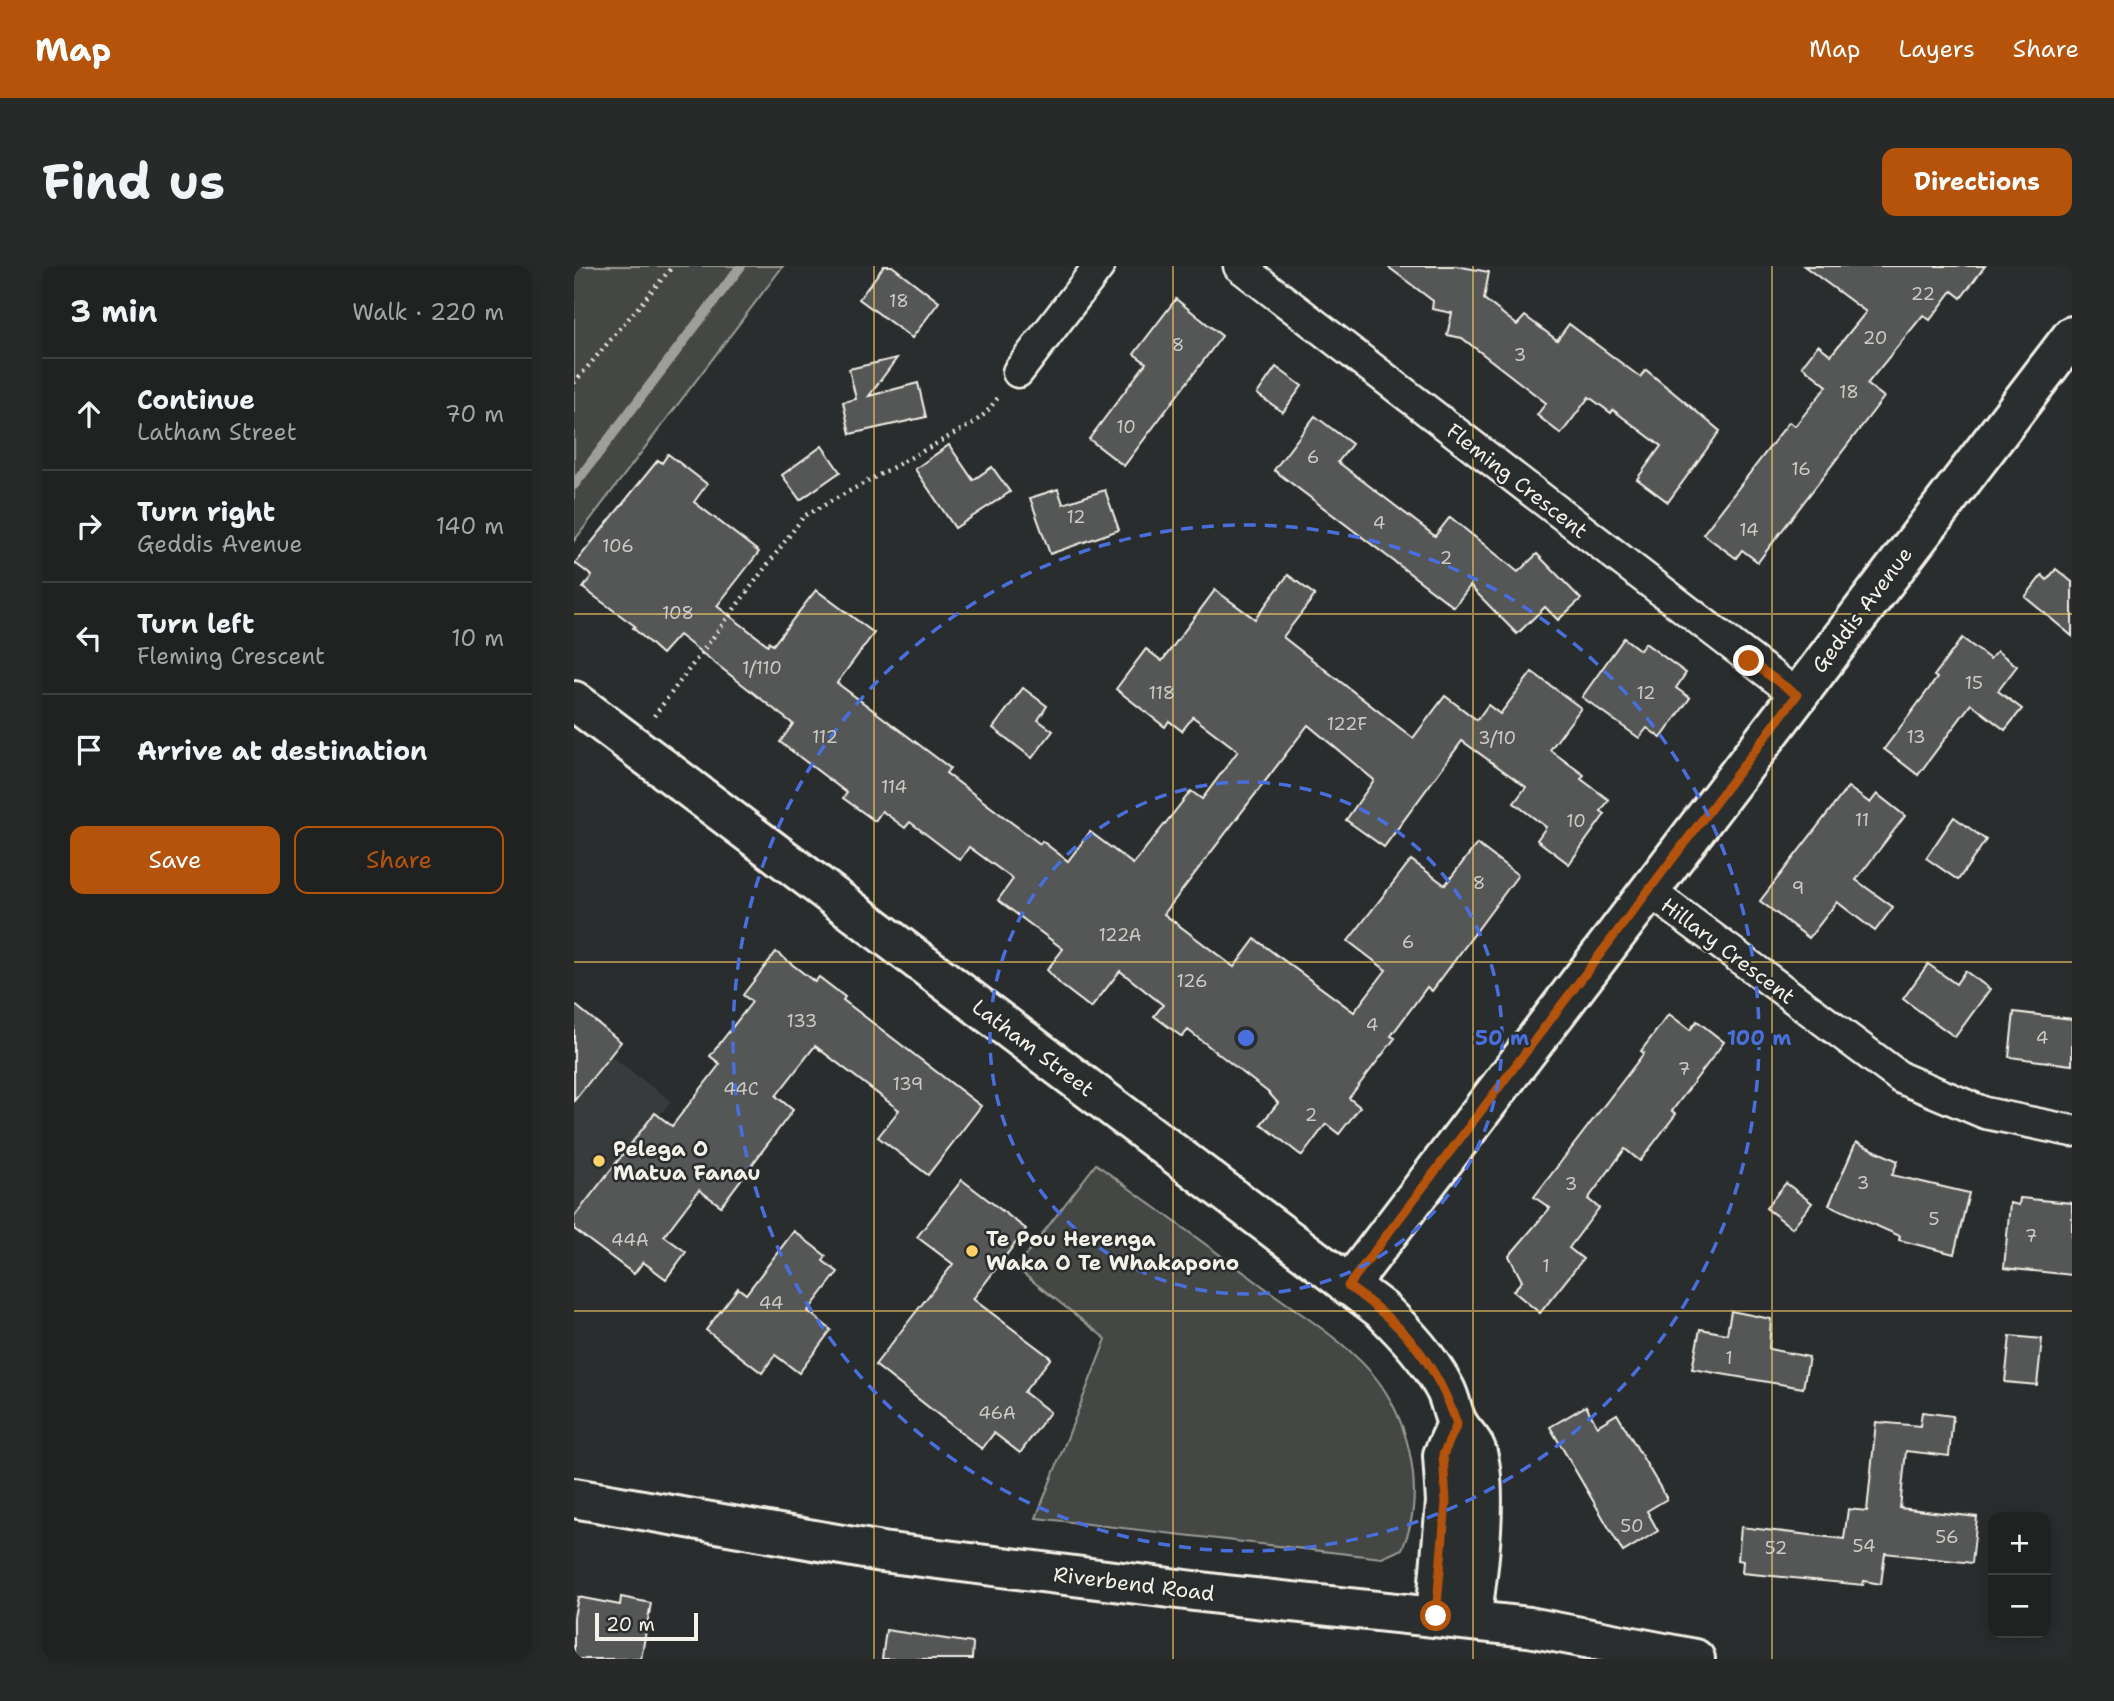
<!DOCTYPE html>
<meta charset="utf-8">
<style>
:root{--surface:#202222;--page:#282a2a;--text:#f1f3f6;--muted:#a2a4a5;--line:#3d3f40;--accent:#b45309}
body{margin:0;font-family:"Shantell Sans",sans-serif;background:var(--page);color:var(--text)}
.controls{position:absolute;right:21px;bottom:21px;display:grid;overflow:hidden;border-radius:14px;box-shadow:0 4px 18px #0003}
.controls button{width:63px;height:63px;display:grid;place-items:center;padding:0;border:0;border-bottom:2px solid var(--line);background:var(--surface);color:var(--text);font:35px sans-serif}
.scale{position:absolute;left:21px;bottom:18px;width:103px;box-sizing:border-box;padding-left:7px;border:4px solid #f4f1e8;border-top:0;font-size:19px;line-height:24px;white-space:nowrap;color:#f4f1e8;-webkit-text-stroke:5px #2a2d2e;paint-order:stroke}
.stop{position:absolute;width:21px;height:21px;margin:-16px;border:5px solid #b45309;border-radius:50%;background:#fff}
.stop.end{background:#b45309;border-color:#fff;box-shadow:0 2px 7px #0008}
.list{margin:0;padding:0;list-style:none}
h2{display:flex;justify-content:space-between;align-items:center;height:91px;margin:0;padding:0 28px;font-size:30px}
h2 small{font-size:23px;font-weight:400;color:var(--muted)}
.list li{display:grid;grid-template-columns:46px 1fr auto;gap:21px;align-items:center;box-sizing:border-box;height:112px;padding:0 28px;border-top:2px solid var(--line)}
.list b{display:block;font-size:26px;white-space:nowrap}
.list p{margin:0;font-size:23px;white-space:nowrap;color:var(--muted)}
.list em{font-size:23px;font-style:normal;color:var(--muted)}
.actions{display:flex;gap:14px;padding:21px 28px}
.actions a{flex:1;padding:16px 0;border:2px solid var(--accent);border-radius:14px;text-align:center;font-size:24px;color:var(--accent)}
.actions .main{background:var(--accent);color:#fff}
.icon{flex:none;width:38px;height:38px;fill:none;stroke:currentColor;stroke-width:2;stroke-linecap:round;stroke-linejoin:round}
.map{position:relative;flex:none;width:1498px;height:1393px;overflow:hidden;border-radius:14px}
header{display:flex;align-items:center;gap:42px;box-sizing:border-box;height:98px;padding:0 35px;background:var(--accent);color:#fff}
header strong{font-size:33px}
nav{display:flex;gap:38px;margin-inline-start:auto;font-size:24px}
.intro{display:flex;align-items:center;justify-content:space-between;box-sizing:border-box;height:168px;padding:0 42px}
h1{margin:0;font-size:49px}
.button{padding:18px 32px;border-radius:14px;background:var(--accent);color:#fff;font-size:24px;font-weight:700}
main{display:flex;gap:42px;padding:0 42px}
aside{flex:1;background:var(--surface);border-radius:14px;box-shadow:0 4px 18px #0003}
.map>svg:first-child{display:block}
.built{fill:#373a3a}
.green{fill:#444645;stroke:#9c9c96;stroke-width:2}
.lines{fill:none;stroke-linecap:round;stroke-linejoin:round}
.stream{stroke:#9f9f9a;stroke-width:10}
.building{fill:#555756;stroke:#f4f1e8;stroke-width:2}
.street-casing{stroke:#f4f1e8;stroke-width:35}
.secondary-casing{stroke:#f4f1e8;stroke-width:44}
.path{stroke:#f4f1e8;stroke-width:4.5;stroke-dasharray:2 5;stroke-linecap:butt}
.street{stroke:#2a2d2e;stroke-width:30}
.secondary{stroke:#2a2d2e;stroke-width:38}
.route{stroke:#b45309;stroke-width:9}
.grid{fill:none;stroke:#ffd166;stroke-width:2;stroke-opacity:0.55}
.ring{fill:none;stroke:#486fdb;stroke-width:3.5;stroke-dasharray:12 9}
.poi-dot{fill:#ffd166;stroke:#2a2d2e;stroke-width:2.5}
.labels{text-anchor:middle;stroke-width:5;stroke-linejoin:round;paint-order:stroke}
.number-label{font-size:18px;fill:#cccac4}
.street-label{font-size:21px;fill:#f4f1e8;stroke:#2a2d2e}
.poi-label{font-size:21px;font-weight:bold;fill:#f4f1e8;stroke:#2a2d2e;text-anchor:start}
.centre{fill:#486fdb;stroke:#2a2d2e;stroke-width:3.5}
.ring-label{font-size:21px;text-anchor:middle;font-weight:bold;fill:#486fdb;stroke:#2a2d2e;stroke-width:5;stroke-linejoin:round;paint-order:stroke}
</style>
<header>
<strong>Map</strong>
<nav><a>Map</a><a>Layers</a><a>Share</a></nav>
</header>
<div class="intro"><h1>Find us</h1><a class="button">Directions</a></div>
<main>
<aside>
<h2>3 min<small>Walk · 220 m</small></h2>
<ul class="list">
<li><svg class="icon" aria-label="ahead" viewBox="0 0 24 24"><path d="M12 20V5M6 11l6-6 6 6"/></svg><div><b>Continue</b><p>Latham Street</p></div><em>70 m</em></li>
<li><svg class="icon" aria-label="right" viewBox="0 0 24 24"><path d="M7 20v-9h11M14 6l5 5-5 5"/></svg><div><b>Turn right</b><p>Geddis Avenue</p></div><em>140 m</em></li>
<li><svg class="icon" aria-label="left" viewBox="0 0 24 24"><path d="M17 20v-9H6M10 6l-5 5 5 5"/></svg><div><b>Turn left</b><p>Fleming Crescent</p></div><em>10 m</em></li>
<li><svg class="icon" aria-label="arrive" viewBox="0 0 24 24"><path d="M6 21V4h12l-3 4 3 4H6"/></svg><div><b>Arrive at destination</b></div></li>
</ul>
<div class="actions"><a class="main">Save</a><a>Share</a></div>
</aside>
<div class="map">
<svg width="1498" height="1393" viewBox="0 0 1498 1393">
<rect width="100%" height="100%" fill="#2a2d2e"/>
<filter id="ink" filterUnits="userSpaceOnUse"><feTurbulence type="fractalNoise" baseFrequency=".0143" numOctaves="2"/><feDisplacementMap in="SourceGraphic" scale="14" xChannelSelector="R" yChannelSelector="G"/><feConvolveMatrix kernelMatrix="1 2 1 2 8 2 1 2 1" color-interpolation-filters="sRGB"/></filter>
<g filter="url(#ink)">
<path class="built" d="M 0,763 L 97,835 L 2,956 L 0,954 Z"/>
<g class="green">
<path d="M 0,0 L 209,0 L 0,275 Z"/>
<path d="M 522,898 C 581,941 640,984 698,1027 C 734,1053 778,1080 805,1116 C 837,1161 852,1231 828,1283 L 808,1292 L 462,1252 L 532,1073 L 442,1002 Z"/>
</g>
<g class="lines">
<path class="stream" d="M 0,219 L 167,0"/>
</g>
<g class="building">
<path d="M 310,0 L 318,0 L 365,36 L 338,72 L 285,33 Z"/>
<path d="M 813,0 L 882,0 L 915,6 L 910,33 L 943,59 L 951,50 L 983,74 L 995,58 L 1066,111 L 1072,104 L 1146,165 L 1094,236 L 1063,213 L 1087,180 L 1039,144 L 1037,147 L 1015,131 L 987,168 L 963,149 L 972,137 L 888,72 L 873,69 L 878,47 L 858,43 L 859,35 Z"/>
<path d="M 1230,0 L 1411,0 L 1387,32 L 1378,25 L 1356,54 L 1349,49 L 1293,118 L 1310,131 L 1184,296 L 1168,284 L 1162,292 L 1129,268 L 1215,156 L 1221,160 L 1253,120 L 1228,100 L 1244,79 L 1257,89 L 1292,46 Z"/>
<path d="M 602,33 L 648,70 L 550,200 L 515,173 L 572,97 L 560,88 Z"/>
<path d="M 323,92 L 295,130 L 344,117 L 352,151 L 276,168 L 269,136 L 282,133 L 275,103 Z"/>
<path d="M 702,101 L 728,120 L 709,146 L 683,128 Z"/>
<path d="M 741,150 L 778,178 L 764,196 L 861,270 L 876,251 L 944,306 L 963,288 L 1007,333 L 984,354 L 971,341 L 943,368 L 896,320 L 880,341 L 700,204 Z"/>
<path d="M 375,179 L 399,214 L 418,201 L 436,226 L 381,262 L 341,203 Z"/>
<path d="M 248,180 L 266,206 L 226,234 L 208,209 Z"/>
<path d="M 94,188 L 133,218 L 120,236 L 185,286 L 143,340 L 194,379 L 195,376 L 199,379 L 242,324 L 300,367 L 263,417 L 376,502 L 372,507 L 466,578 L 468,575 L 494,595 L 516,566 L 559,598 L 617,525 L 628,533 L 664,485 L 619,451 L 608,465 L 595,455 L 591,461 L 542,423 L 572,383 L 588,395 L 641,324 L 681,353 L 714,309 L 741,329 L 709,371 L 839,472 L 871,430 L 903,454 L 914,439 L 926,448 L 958,406 L 1007,442 L 976,484 L 1010,509 L 1007,513 L 1035,534 L 1027,545 L 1031,548 L 995,598 L 963,574 L 972,561 L 940,537 L 952,521 L 888,475 L 810,581 L 772,554 L 800,514 L 734,459 L 590,648 L 660,701 L 681,673 L 780,746 L 812,704 L 774,675 L 837,594 L 871,619 L 903,578 L 944,609 L 858,725 L 853,721 L 817,770 L 821,772 L 775,832 L 786,841 L 765,868 L 752,858 L 728,890 L 687,858 L 704,837 L 695,827 L 614,764 L 608,771 L 580,750 L 589,739 L 546,705 L 517,742 L 487,719 L 473,704 L 489,683 L 424,634 L 439,613 L 395,581 L 386,594 L 336,556 L 331,562 L 308,545 L 301,555 L 269,532 L 273,527 L 206,476 L 219,458 L 105,369 L 88,388 L 59,362 L 61,360 L 9,322 L 18,310 L 1,297 L 84,194 L 88,197 Z"/>
<path d="M 484,223 L 489,238 L 531,224 L 545,264 L 476,288 L 456,232 Z"/>
<path d="M 1482,303 L 1498,316 L 1498,370 L 1451,331 L 1468,309 L 1473,314 Z"/>
<path d="M 1050,372 L 1066,384 L 1071,377 L 1112,407 L 1102,422 L 1116,432 L 1087,472 L 1073,462 L 1065,472 L 1008,431 Z"/>
<path d="M 1388,372 L 1416,393 L 1423,385 L 1443,400 L 1424,425 L 1448,443 L 1431,464 L 1397,438 L 1344,509 L 1310,483 L 1363,412 L 1360,410 Z"/>
<path d="M 449,422 L 473,440 L 464,454 L 479,465 L 458,492 L 419,462 Z"/>
<path d="M 1274,521 L 1296,537 L 1303,528 L 1331,550 L 1282,614 L 1319,641 L 1301,665 L 1263,636 L 1235,672 L 1186,635 Z"/>
<path d="M 1380,551 L 1412,574 L 1384,614 L 1352,592 Z"/>
<path d="M 202,686 L 241,716 L 245,711 L 271,731 L 269,734 L 407,840 L 354,909 L 304,871 L 325,844 L 241,780 L 202,830 L 219,844 L 147,940 L 125,924 L 90,970 L 112,986 L 92,1013 L 69,996 L 60,1008 L 0,963 L 0,951 L 81,847 L 98,860 L 146,798 L 136,790 L 178,736 L 169,729 Z"/>
<path d="M 1354,698 L 1382,718 L 1391,705 L 1416,723 L 1381,771 L 1329,733 Z"/>
<path d="M 0,738 L 47,776 L 0,835 Z"/>
<path d="M 1440,746 L 1498,753 L 1498,799 L 1435,791 Z"/>
<path d="M 1095,748 L 1116,764 L 1123,755 L 1150,776 L 1098,845 L 1102,848 L 1066,895 L 1051,883 L 1014,933 L 1025,942 L 995,982 L 1009,993 L 966,1047 L 939,1025 L 948,1015 L 935,990 L 976,942 L 960,931 L 1070,787 L 1067,785 Z"/>
<path d="M 1282,876 L 1324,895 L 1318,909 L 1395,927 L 1380,988 L 1325,974 L 1326,970 L 1255,939 Z"/>
<path d="M 388,914 L 452,963 L 399,1033 L 477,1092 L 450,1126 L 476,1146 L 446,1187 L 420,1167 L 408,1183 L 301,1099 L 379,998 L 343,971 Z"/>
<path d="M 1212,917 L 1238,937 L 1218,962 L 1192,942 Z"/>
<path d="M 1446,932 L 1498,937 L 1498,1009 L 1430,1002 L 1436,937 L 1445,939 Z"/>
<path d="M 220,965 L 252,990 L 249,995 L 264,1006 L 234,1045 L 257,1064 L 225,1107 L 201,1089 L 188,1107 L 132,1064 L 164,1022 L 172,1028 Z"/>
<path d="M 1157,1045 L 1197,1053 L 1195,1083 L 1235,1091 L 1229,1122 L 1118,1103 L 1126,1063 L 1153,1068 Z"/>
<path d="M 1436,1070 L 1468,1073 L 1463,1119 L 1431,1116 Z"/>
<path d="M 1012,1140 L 1023,1160 L 1043,1148 L 1093,1233 L 1073,1245 L 1084,1265 L 1049,1286 L 976,1161 Z"/>
<path d="M 1348,1146 L 1379,1150 L 1375,1190 L 1332,1185 L 1326,1242 L 1403,1251 L 1398,1297 L 1311,1287 L 1307,1318 L 1290,1315 L 1289,1319 L 1168,1307 L 1169,1295 L 1164,1294 L 1167,1261 L 1270,1273 L 1274,1243 L 1293,1245 L 1302,1156 L 1346,1160 Z"/>
<path d="M 4,1331 L 46,1339 L 47,1331 L 77,1337 L 67,1393 L 0,1393 L 0,1351 Z"/>
<path d="M 312,1364 L 399,1377 L 398,1393 L 308,1393 Z"/>
</g>
<g class="lines">
<defs>
<g id="street">
<path d="M 665,0 L 1223,429"/>
<path d="M 444,106 L 525,0"/>
<path d="M 1074,624 L 1327,812 L 1411,847 L 1498,865"/>
</g>
<g id="secondary">
<path d="M 0,435 L 808,1044 C 833,1069 855,1092 871,1123 C 877,1134 878,1148 884,1158 C 889,1167 899,1175 902,1184 C 915,1222 903,1314 897,1354"/>
<path d="M 774,1020 L 1498,70"/>
<path d="M 0,1232 L 308,1286 L 652,1329 L 955,1361 L 1121,1393"/>
<path d="M 862,1350 L 872,1236 L 869,1189 L 883,1158"/>
</g>
</defs>
<use href="#street" class="street-casing"/>
<use href="#secondary" class="secondary-casing"/>
<g class="path">
<path d="M 0,117 L 99,0"/>
<path d="M 80,450 L 230,250 L 398,158 L 412,147 L 426,129"/>
</g>
<use href="#street" class="street"/>
<use href="#secondary" class="secondary"/>
</g>
</g>
<g class="lines" filter="url(#ink)">
<path class="route" d="M 862,1350 L 872,1236 L 869,1189 L 883,1158 C 861,1094 829,1059 774,1020 L 1223,429 L 1175,395"/>
</g>
<path class="grid" d="M 300,0 L 300,1393M 599,0 L 599,1393M 899,0 L 899,1393M 1198,0 L 1198,1393M 0,348 L 1498,348M 0,696 L 1498,696M 0,1045 L 1498,1045"/>
<g class="ring">
<circle cx="672" cy="772" r="256"/>
<circle cx="672" cy="772" r="513"/>
</g>
<g class="poi-dot">
<circle cx="25" cy="895" r="7"/>
<circle cx="398" cy="985" r="7"/>
</g>
<g class="labels">
<g class="number-label">
<text x="1349" y="34">22</text>
<text x="325" y="41">18</text>
<text x="1301" y="78">20</text>
<text x="604" y="85">8</text>
<text x="946" y="95">3</text>
<text x="1275" y="132">18</text>
<text x="552" y="167">10</text>
<text x="739" y="197">6</text>
<text x="1227" y="209">16</text>
<text x="502" y="257">12</text>
<text x="805" y="263">4</text>
<text x="1175" y="270">14</text>
<text x="44" y="286">106</text>
<text x="872" y="298">2</text>
<text x="104" y="353">108</text>
<text x="188" y="408">1/110</text>
<text x="1400" y="423">15</text>
<text x="588" y="433">118</text>
<text x="1072" y="433">12</text>
<text x="773" y="464">122F</text>
<text x="251" y="477">112</text>
<text x="1342" y="477">13</text>
<text x="923" y="478">3/10</text>
<text x="320" y="527">114</text>
<text x="1288" y="560">11</text>
<text x="1002" y="561">10</text>
<text x="905" y="623">8</text>
<text x="1224" y="628">9</text>
<text x="546" y="675">122A</text>
<text x="834" y="682">6</text>
<text x="618" y="721">126</text>
<text x="228" y="761">133</text>
<text x="798" y="765">4</text>
<text x="1468" y="778">4</text>
<text x="1110" y="809">7</text>
<text x="334" y="824">139</text>
<text x="167" y="829">44C</text>
<text x="737" y="855">2</text>
<text x="1289" y="923">3</text>
<text x="997" y="924">3</text>
<text x="1360" y="959">5</text>
<text x="1457" y="976">7</text>
<text x="56" y="980">44A</text>
<text x="972" y="1006">1</text>
<text x="197" y="1043">44</text>
<text x="1155" y="1098">1</text>
<text x="423" y="1153">46A</text>
<text x="1058" y="1266">50</text>
<text x="1373" y="1277">56</text>
<text x="1290" y="1286">54</text>
<text x="1202" y="1288">52</text>
</g>
<g class="street-label">
<text transform="translate(943 215) rotate(38)" y="7">Fleming Crescent</text>
<text transform="translate(1288 344) rotate(-53)" y="7">Geddis Avenue</text>
<text transform="translate(1154 685) rotate(37)" y="7">Hillary Crescent</text>
<text transform="translate(459 782) rotate(37)" y="7">Latham Street</text>
<text transform="translate(560 1318) rotate(7)" y="7">Riverbend Road</text>
</g>
<g class="poi-label">
<text x="39" y="890">Pelega O<tspan x="39" dy="24">Matua Fanau</tspan></text>
<text x="412" y="980">Te Pou Herenga<tspan x="412" dy="24">Waka O Te Whakapono</tspan></text>
</g>
</g>
<circle cx="672" cy="772" r="10" class="centre"/>
<g class="ring-label">
<text x="928" y="779">50 m</text>
<text x="1185" y="779">100 m</text>
</g>
</svg>
<div class="controls">
<button>+</button>
<button>−</button>
</div>
<div class="scale">20 m</div>
<div class="stop" style="left:862px;top:1350px"></div>
<div class="stop end" style="left:1175px;top:395px"></div>
</div>
</main>
